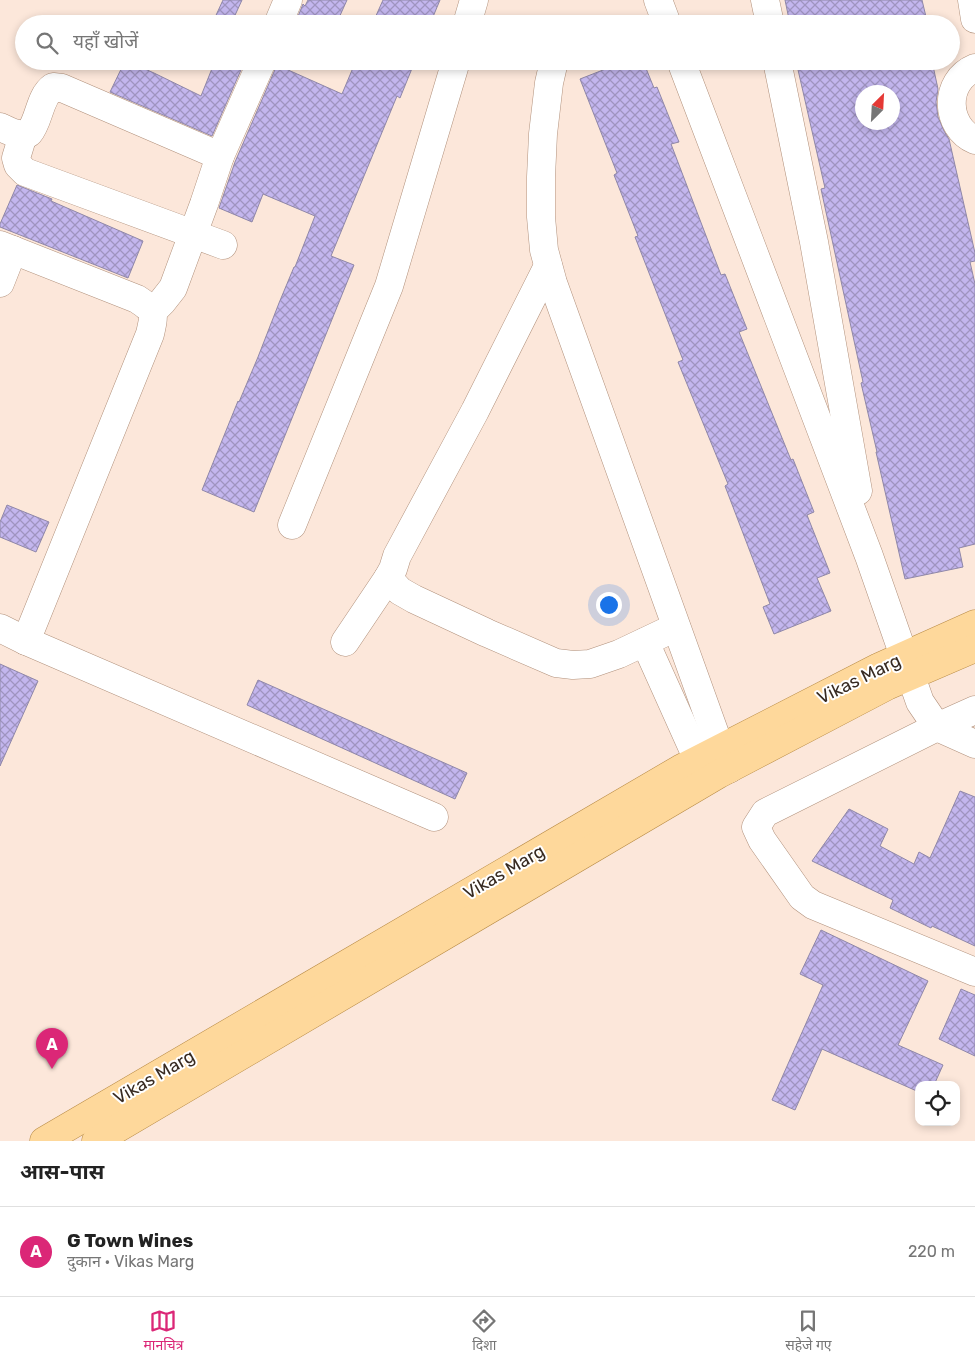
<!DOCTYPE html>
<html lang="hi">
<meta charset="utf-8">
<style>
:root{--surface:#fff;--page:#f2f2f2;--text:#222;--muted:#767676;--line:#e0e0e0;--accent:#db2777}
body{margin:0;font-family:Rubik,"Noto Sans Devanagari",sans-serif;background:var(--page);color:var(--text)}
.controls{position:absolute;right:15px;bottom:15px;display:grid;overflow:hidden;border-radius:10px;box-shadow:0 2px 8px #0003}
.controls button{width:45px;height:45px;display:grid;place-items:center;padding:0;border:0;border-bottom:1px solid var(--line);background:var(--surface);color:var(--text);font:25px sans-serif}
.compass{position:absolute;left:855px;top:85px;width:45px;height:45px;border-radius:50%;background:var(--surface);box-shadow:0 2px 8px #0003;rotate:24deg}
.you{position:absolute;left:608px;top:604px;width:18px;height:18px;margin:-12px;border:4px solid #fff;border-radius:50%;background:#1a73e8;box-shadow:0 0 0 8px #1a73e833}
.badge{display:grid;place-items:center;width:32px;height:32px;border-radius:50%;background:var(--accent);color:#fff;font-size:16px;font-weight:700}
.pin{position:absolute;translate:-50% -41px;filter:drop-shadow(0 1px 2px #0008)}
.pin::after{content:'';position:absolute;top:26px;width:18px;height:15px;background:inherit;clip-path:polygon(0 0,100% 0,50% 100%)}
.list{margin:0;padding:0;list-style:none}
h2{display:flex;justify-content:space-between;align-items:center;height:65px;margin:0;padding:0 20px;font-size:21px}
h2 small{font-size:16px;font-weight:400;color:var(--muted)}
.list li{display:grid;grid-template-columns:32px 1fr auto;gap:15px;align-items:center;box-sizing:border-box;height:90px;padding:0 20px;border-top:1px solid var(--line)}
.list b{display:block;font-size:19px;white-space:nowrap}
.list p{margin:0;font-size:16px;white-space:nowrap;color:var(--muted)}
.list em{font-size:16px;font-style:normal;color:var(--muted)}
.icon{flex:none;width:28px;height:28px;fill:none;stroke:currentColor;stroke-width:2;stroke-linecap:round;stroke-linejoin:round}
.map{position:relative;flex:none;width:975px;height:1141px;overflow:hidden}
.search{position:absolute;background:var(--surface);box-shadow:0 2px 8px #0003;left:15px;right:15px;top:15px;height:55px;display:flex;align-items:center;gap:12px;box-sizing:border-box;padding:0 18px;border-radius:28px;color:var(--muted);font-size:19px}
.sheet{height:155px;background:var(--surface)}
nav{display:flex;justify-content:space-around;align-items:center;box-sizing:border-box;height:70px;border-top:1px solid var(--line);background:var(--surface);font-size:14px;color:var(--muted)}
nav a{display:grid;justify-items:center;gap:2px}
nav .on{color:var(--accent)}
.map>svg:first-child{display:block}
.building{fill:url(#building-cross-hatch);stroke:#8f87a8;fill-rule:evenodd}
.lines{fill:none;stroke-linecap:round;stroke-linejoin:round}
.minor-casing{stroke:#b1917c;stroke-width:29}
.major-casing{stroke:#b88b45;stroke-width:29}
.minor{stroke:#fff;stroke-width:28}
.major{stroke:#fed89b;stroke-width:28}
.labels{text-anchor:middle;stroke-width:4;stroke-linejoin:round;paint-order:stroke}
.street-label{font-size:18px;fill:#382b22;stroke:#fff}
</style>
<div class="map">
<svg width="975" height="1141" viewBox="0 0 975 1141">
<defs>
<pattern id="building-cross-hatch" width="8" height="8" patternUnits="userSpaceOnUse" patternTransform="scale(1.25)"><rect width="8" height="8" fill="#c3b6ee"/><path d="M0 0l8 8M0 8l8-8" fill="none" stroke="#9f94c0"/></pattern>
</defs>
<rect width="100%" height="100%" fill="#fce7da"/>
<g class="building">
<path d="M 223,0 L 242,0 L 231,24 L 212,24 Z"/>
<path d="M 308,0 L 347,0 L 338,20 L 346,24 L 295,24 L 303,4 L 305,6 Z"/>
<path d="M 383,0 L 440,0 L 430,24 L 390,24 L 375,18 Z"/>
<path d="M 785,0 L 922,0 L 927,21 L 915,24 L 790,24 Z"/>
<path d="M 125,61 L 127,61 L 154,73 L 201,96 L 215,61 L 239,61 L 244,63 L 212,136 L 110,92 Z"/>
<path d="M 368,61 L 415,61 L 400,98 L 397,96 L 331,256 L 354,265 L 254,512 L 202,490 L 238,401 L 239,402 L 258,357 L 279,303 L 294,267 L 295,267 L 315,216 L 263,194 L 252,222 L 219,208 L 235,162 L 277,65 L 342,94 L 355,63 L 365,67 Z"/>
<path d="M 626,61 L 643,61 L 654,88 L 657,87 L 679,142 L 671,144 L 721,275 L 725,274 L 747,329 L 739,332 L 791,460 L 793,459 L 814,512 L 807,515 L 830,573 L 817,578 L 831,611 L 774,634 L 763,607 L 770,604 L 725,486 L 728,484 L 678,362 L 683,360 L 635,237 L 638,236 L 614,175 L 617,173 L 580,79 Z"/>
<path d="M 796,61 L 932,61 L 938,89 L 936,102 L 938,117 L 944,131 L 949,139 L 975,253 L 975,261 L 970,262 L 975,284 L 975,544 L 959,548 L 963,567 L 905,579 L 876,452 L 877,452 L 861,383 L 863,382 L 821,189 L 825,188 ZM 862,92 L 892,92 L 892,122 L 862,122 Z"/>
<path d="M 17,185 L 52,199 L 51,201 L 143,241 L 128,278 L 0,227 L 0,224 Z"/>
<path d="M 7,505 L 49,522 L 36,552 L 0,537 L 0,522 Z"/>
<path d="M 0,664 L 38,681 L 0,766 Z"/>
<path d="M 258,680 L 467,773 L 455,799 L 247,705 Z"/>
<path d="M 960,791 L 975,797 L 975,946 L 932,926 L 931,928 L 890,908 L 893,900 L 812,861 L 849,809 L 888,829 L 880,846 L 914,864 L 919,852 L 930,858 Z"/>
<path d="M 821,930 L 928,981 L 898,1045 L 943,1065 L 934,1085 L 919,1085 L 919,1092 L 822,1049 L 795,1110 L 772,1100 L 823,985 L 800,974 Z"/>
<path d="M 961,989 L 975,995 L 975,1056 L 939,1039 Z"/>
</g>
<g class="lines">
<defs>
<g id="minor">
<path d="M 658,0 L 667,24"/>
<path d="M 765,0 L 770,24"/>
<path d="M 972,0 L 975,19"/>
<path d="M 278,24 L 288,0"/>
<path d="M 467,24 L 474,0"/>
<path d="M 554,61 L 549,83 L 543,134 L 541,177 L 541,217 L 544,250 L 553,283 L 720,748 L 729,769"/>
<path d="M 681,61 L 869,556 L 920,702 L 937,727 L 975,744"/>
<path d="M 777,61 L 814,242 L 858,491"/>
<path d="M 975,68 C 943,81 945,127 975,140"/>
<path d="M 0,127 C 10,131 18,137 29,133 C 40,120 39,97 53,87 L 62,88 L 220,156"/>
<path d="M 23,135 L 16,158 L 18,165 L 25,172 L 223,245"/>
<path d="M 0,245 L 137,299 C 155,311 155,312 150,334 L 26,641"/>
<path d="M 0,283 L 13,250"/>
<path d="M 152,312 L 162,302 L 173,288 L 204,204 L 220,156 L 262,61"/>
<path d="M 292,525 L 389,286 L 456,61"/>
<path d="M 388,578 L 393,569 L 397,556 L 475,411 L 548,266"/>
<path d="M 0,628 L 26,641 L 434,817"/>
<path d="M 345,642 L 388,578 L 400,591 L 414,599 L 487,633 L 556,663 L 573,665 L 590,664 L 619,654 L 676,627"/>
<path d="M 645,642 L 698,760"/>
<path d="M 975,710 L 937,727 L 765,813 L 756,827 L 762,840 L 802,897 L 813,905 L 975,972"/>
</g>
<g id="major">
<path d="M 44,1141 L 680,769 L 879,667 L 975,624"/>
<path d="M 96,1141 L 719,774 L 887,686 L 975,648"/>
</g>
</defs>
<use href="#minor" class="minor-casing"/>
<use href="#major" class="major-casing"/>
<use href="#minor" class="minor"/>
<use href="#major" class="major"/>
</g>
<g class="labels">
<g class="street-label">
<text transform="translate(859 679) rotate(-26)" y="6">Vikas Marg</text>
<text transform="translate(504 872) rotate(-30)" y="6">Vikas Marg</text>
<text transform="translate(154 1077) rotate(-30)" y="6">Vikas Marg</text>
</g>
</g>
</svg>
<div class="controls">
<button><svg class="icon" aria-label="locate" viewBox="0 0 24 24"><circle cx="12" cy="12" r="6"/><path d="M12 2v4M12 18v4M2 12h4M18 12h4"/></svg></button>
</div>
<svg class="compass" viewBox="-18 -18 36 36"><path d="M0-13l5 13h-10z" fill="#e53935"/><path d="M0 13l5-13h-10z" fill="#767676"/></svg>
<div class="you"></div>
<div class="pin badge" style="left:52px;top:1069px">A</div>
<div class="search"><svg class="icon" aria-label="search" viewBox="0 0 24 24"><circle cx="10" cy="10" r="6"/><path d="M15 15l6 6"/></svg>यहाँ खोजें</div>
</div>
<section class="sheet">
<h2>आस-पास<small></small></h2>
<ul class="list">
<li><span class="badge">A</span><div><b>G Town Wines</b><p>दुकान · Vikas Marg</p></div><em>220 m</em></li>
</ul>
</section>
<nav>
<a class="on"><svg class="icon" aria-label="map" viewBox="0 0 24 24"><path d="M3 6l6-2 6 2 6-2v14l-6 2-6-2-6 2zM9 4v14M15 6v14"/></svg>मानचित्र</a>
<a><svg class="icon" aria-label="directions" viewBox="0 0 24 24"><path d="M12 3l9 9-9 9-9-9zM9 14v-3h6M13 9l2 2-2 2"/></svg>दिशा</a>
<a><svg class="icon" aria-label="saved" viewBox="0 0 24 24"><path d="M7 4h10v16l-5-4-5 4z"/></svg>सहेजे गए</a>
</nav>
